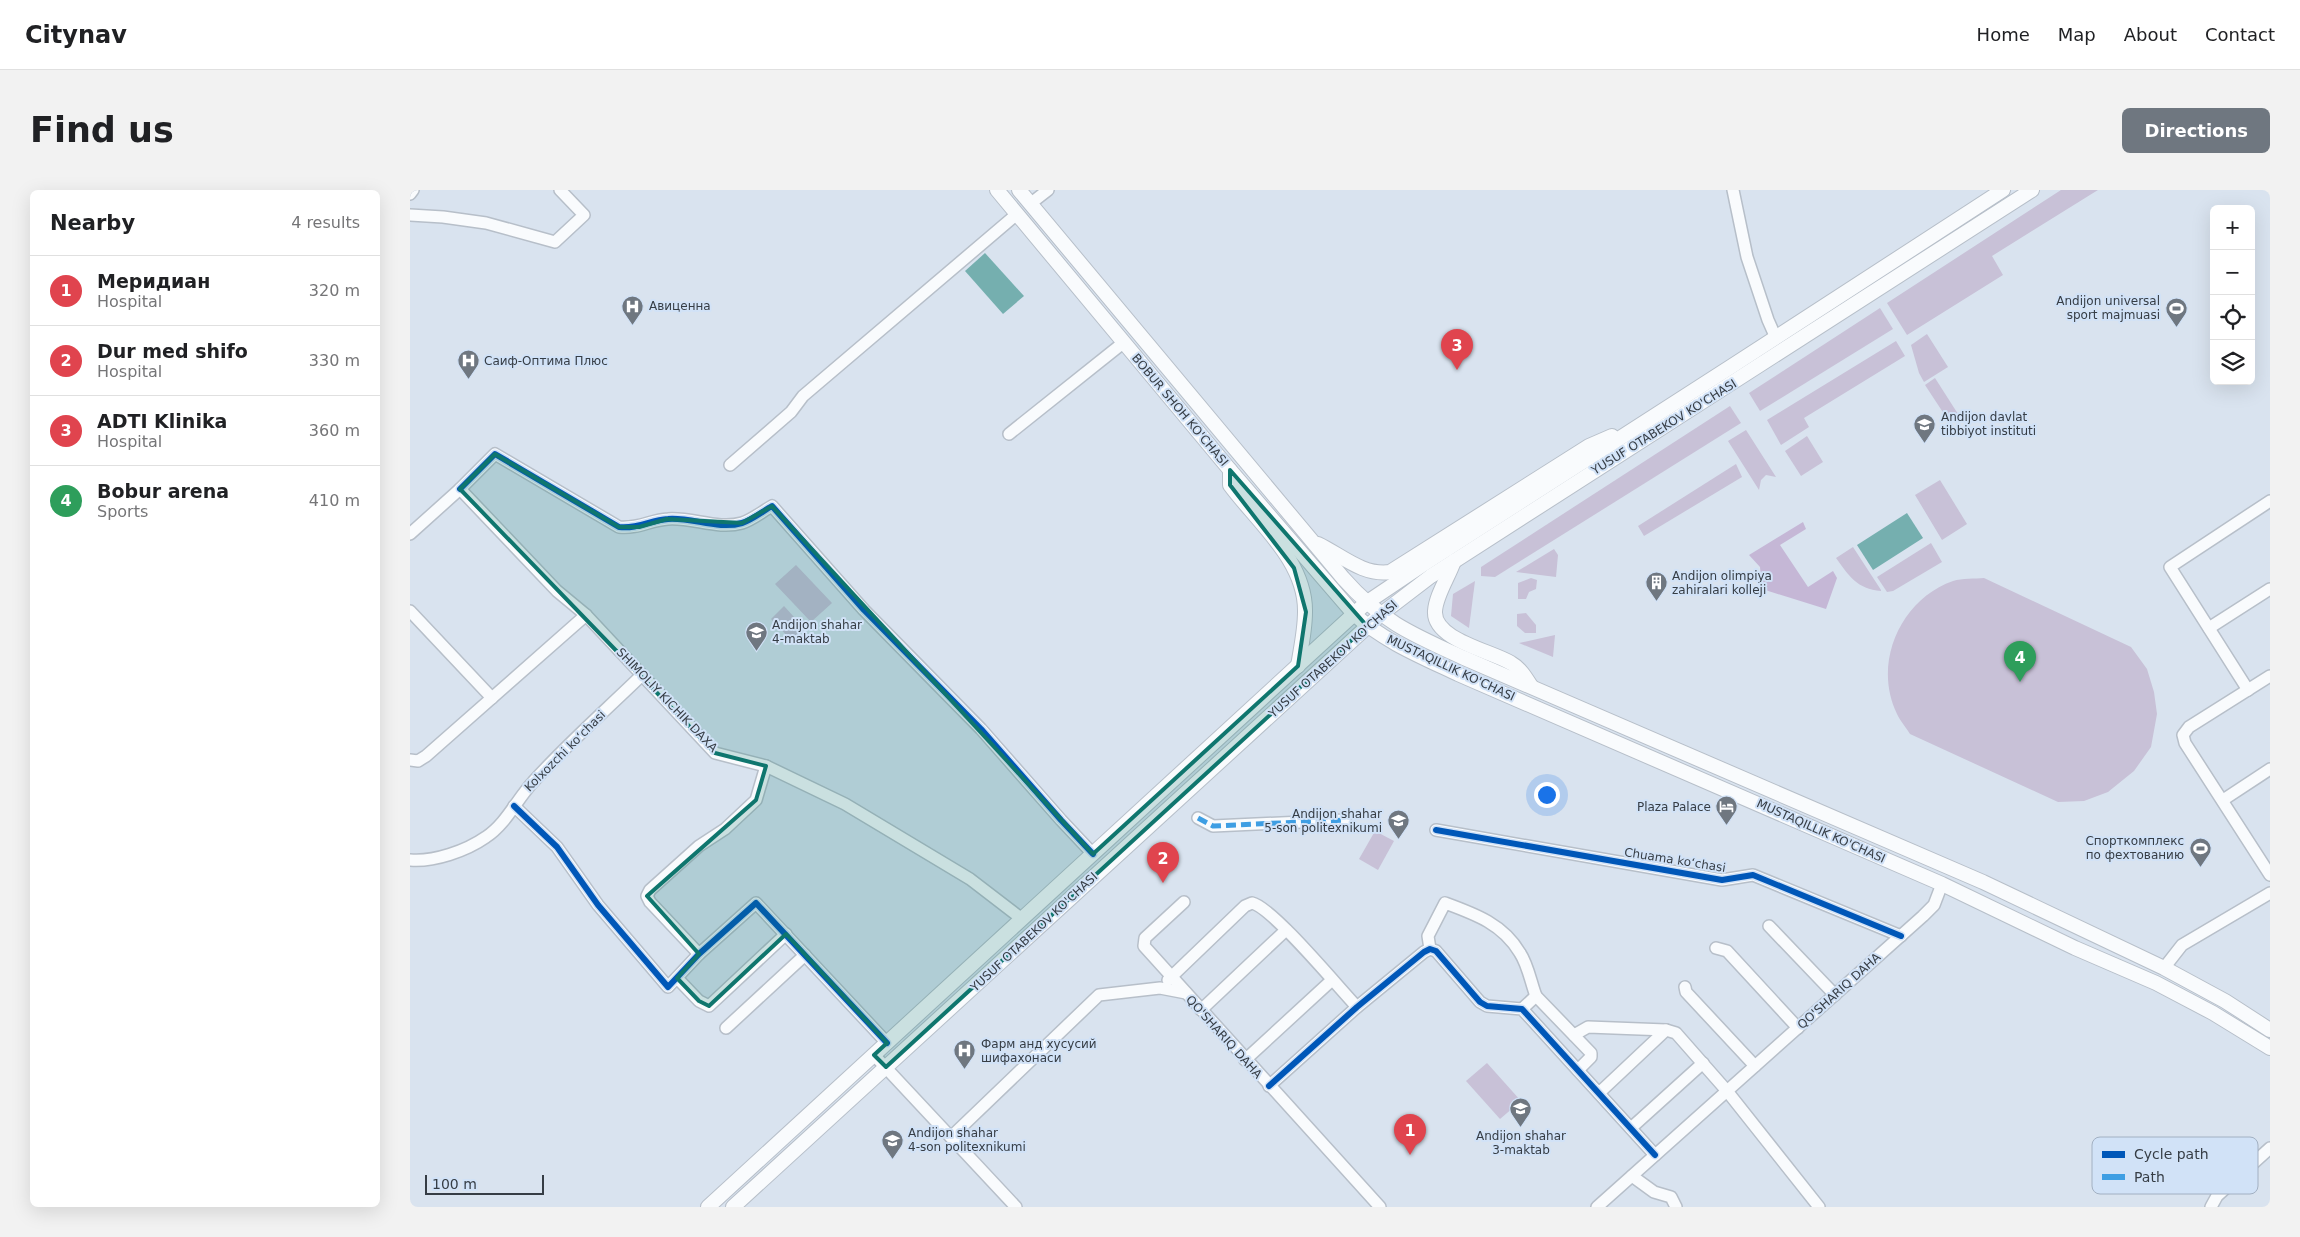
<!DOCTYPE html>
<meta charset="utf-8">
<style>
:root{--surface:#fff;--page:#f2f2f2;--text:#202124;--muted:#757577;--line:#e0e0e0;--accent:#6f7780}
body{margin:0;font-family:"DejaVu Sans",sans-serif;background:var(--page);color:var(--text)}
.controls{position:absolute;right:15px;top:15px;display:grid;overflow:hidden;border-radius:8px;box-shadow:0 5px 20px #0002}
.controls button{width:45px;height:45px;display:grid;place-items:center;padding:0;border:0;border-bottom:1px solid var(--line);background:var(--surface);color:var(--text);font:25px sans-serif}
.scale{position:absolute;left:15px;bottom:12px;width:119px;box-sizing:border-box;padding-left:5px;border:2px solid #363d45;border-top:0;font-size:14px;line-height:18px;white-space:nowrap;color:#363d45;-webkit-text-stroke:4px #d1e2f7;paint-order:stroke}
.you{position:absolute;left:1136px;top:604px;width:18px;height:18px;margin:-12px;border:4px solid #fff;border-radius:50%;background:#1a73e8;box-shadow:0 0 0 8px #1a73e833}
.badge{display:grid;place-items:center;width:32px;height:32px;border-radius:50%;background:var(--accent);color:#fff;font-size:16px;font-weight:700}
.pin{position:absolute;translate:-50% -41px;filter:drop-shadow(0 1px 2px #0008)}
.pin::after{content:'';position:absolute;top:26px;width:18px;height:15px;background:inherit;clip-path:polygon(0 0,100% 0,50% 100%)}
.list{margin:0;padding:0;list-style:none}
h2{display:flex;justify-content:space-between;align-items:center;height:65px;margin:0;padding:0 20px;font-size:21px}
h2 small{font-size:16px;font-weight:400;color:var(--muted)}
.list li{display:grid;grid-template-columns:32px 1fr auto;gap:15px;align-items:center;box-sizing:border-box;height:70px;padding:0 20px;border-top:1px solid var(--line)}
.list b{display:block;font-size:19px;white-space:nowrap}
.list p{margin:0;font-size:16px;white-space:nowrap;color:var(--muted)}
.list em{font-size:16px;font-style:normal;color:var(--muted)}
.icon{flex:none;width:28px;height:28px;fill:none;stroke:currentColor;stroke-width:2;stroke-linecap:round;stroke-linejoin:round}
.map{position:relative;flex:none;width:1860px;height:1017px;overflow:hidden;border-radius:8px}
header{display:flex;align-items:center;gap:30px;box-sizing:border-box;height:70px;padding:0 25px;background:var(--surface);border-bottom:1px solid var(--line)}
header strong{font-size:24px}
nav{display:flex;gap:28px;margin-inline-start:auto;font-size:18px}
.intro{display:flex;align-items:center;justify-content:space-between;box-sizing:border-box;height:120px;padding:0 30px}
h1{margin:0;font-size:35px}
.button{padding:12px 22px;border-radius:8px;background:var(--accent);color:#fff;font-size:18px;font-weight:700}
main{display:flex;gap:30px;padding:0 30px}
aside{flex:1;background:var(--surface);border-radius:8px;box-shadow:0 5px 20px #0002}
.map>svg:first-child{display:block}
.green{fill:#c8c1d7}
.forest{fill:#c5b7d6}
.water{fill:#75afaf}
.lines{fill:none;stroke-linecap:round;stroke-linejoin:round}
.minor-casing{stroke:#b7bfc9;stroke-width:14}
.major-casing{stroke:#b7bfc9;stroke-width:16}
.minor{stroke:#f9fbfd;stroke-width:11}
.major{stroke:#f9fbfd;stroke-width:14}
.quiet{stroke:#3e9ee3;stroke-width:5;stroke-dasharray:10 5;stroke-linecap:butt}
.cycleway-casing{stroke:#d1e2f7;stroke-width:9}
.cycleway{stroke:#0057b8;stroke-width:6}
.marked{fill:#0f766e;fill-opacity:0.2;stroke:#0f766e;stroke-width:4;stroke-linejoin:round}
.labels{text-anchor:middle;stroke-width:4;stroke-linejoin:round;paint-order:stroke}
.poi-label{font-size:12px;fill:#363d45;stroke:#d1e2f7;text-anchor:start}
.street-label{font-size:12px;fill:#363d45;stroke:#d1e2f7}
.key{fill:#d1e2f7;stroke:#a2b0c2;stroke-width:1}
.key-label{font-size:14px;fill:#363d45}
</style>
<header>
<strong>Citynav</strong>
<nav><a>Home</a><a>Map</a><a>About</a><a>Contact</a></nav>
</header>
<div class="intro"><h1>Find us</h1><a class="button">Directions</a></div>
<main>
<aside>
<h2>Nearby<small>4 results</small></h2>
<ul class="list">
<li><span class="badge" style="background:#e0444e">1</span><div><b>Меридиан</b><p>Hospital</p></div><em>320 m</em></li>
<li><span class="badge" style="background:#e0444e">2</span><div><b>Dur med shifo</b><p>Hospital</p></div><em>330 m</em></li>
<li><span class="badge" style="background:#e0444e">3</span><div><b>ADTI Klinika</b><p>Hospital</p></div><em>360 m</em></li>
<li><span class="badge" style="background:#2e9e5b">4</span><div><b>Bobur arena</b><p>Sports</p></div><em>410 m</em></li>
</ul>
</aside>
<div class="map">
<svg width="1860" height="1017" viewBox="0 0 1860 1017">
<rect width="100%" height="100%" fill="#d9e3ef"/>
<g class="green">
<path d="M 1651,0 L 1688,0 L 1582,66 L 1593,85 L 1497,145 L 1477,113 Z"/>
<path d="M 1470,118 L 1483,139 L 1350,221 L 1339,203 Z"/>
<path d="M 1517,144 L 1538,177 L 1514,192 L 1509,183 L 1501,155 Z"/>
<path d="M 1486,151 L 1495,166 L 1394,228 L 1399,237 L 1371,255 L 1357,230 Z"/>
<path d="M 1525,188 L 1548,224 L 1538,230 L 1515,195 Z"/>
<path d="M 1320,216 L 1331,233 L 1085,387 L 1071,386 L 1071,377 Z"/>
<path d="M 1336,240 L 1366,287 L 1356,285 L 1351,290 L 1349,300 L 1318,251 Z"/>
<path d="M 1397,246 L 1413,272 L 1391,286 L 1375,261 Z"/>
<path d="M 1326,274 L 1332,287 L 1234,346 L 1228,336 Z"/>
<path d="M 1530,290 L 1557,334 L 1532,350 L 1505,305 Z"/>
<path d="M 1521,353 L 1532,372 L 1483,401 L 1477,402 L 1467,387 Z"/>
<path d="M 1443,357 L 1471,400 L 1471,401 C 1447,399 1439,386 1426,368 Z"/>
<path d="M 1144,359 L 1148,365 L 1146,387 L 1106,382 Z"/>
<path d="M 386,375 L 422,413 L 401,432 L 365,394 Z"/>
<path d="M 1121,388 L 1127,390 L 1126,399 L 1119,402 L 1116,409 L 1108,409 L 1108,393 Z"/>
<path d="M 1574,388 L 1721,457 L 1737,479 L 1744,502 L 1747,524 L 1741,557 L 1724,581 L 1698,602 L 1674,611 L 1648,612 L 1500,544 C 1496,537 1490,531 1487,524 C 1462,473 1491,409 1543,391 C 1552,388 1565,389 1574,388 Z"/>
<path d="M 1065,391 L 1059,438 L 1041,426 L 1043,404 Z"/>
<path d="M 374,416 L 395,439 L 382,451 L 361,429 Z"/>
<path d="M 1116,423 L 1126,435 L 1126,443 L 1115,443 L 1107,436 L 1107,424 Z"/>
<path d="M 1145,445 L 1143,467 L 1109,453 Z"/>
<path d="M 965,641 L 984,651 L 968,680 L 949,669 Z"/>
<path d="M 1077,873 L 1111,911 L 1090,929 L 1056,891 Z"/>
</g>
<path class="forest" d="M 1393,332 L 1396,339 L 1370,355 L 1398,397 L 1423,381 L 1427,388 L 1416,419 L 1352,399 L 1350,377 L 1339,365 Z"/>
<g class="water">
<path d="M 575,63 L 614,106 L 593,124 L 555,81 Z"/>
<path d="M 1497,323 L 1513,348 L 1463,380 L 1447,355 Z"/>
</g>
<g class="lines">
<defs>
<g id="minor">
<path d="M 1323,0 L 1337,67 L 1358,130 L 1366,148"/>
<path d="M 0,4 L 3,0"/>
<path d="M 620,14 L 638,0"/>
<path d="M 0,25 L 33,27 L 76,33 L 145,52 L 174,25 L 150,0"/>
<path d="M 599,244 L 713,153"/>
<path d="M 320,275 L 381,222 L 393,206 L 607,24"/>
<path d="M 50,299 L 85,264 L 209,337 C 229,339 240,330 258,329 C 282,327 308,340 332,333 C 342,330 353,321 362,316 L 454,420 L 571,539 L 651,630 L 683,664"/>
<path d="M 0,344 L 50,299 L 147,401 L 176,425 L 305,563 L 356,576 L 435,614 L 560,689 L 612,729"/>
<path d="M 0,421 L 82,508"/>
<path d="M 1799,438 L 1860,399"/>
<path d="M 1860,486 L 1779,537 L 1773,545 L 1775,553 L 1860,685"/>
<path d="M 1838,500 L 1760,377 L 1860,311"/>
<path d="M 0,570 L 8,571 L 16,566 L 176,425"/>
<path d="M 1813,610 L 1860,579"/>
<path d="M 104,616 L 147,657 L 188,715 L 258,797 L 289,764 L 346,713 L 477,853"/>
<path d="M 788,628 L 803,636 L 935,630"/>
<path d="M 1026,640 L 1312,690 L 1343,685 L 1491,746"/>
<path d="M 0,670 C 24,672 56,661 76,647 C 96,634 107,609 123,592 C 157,554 196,520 232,485"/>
<path d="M 774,712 L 735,748 L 734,756 L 970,1017"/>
<path d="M 1359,736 L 1425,805"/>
<path d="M 1306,758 L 1317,761 L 1388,838"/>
<path d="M 1020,759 L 1018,746 L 1035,713 C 1065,724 1093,734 1110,763 C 1118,775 1121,793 1126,806"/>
<path d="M 289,764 L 240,712 L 237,706 L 240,700 L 289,656 L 315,639 L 346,610 L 356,576"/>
<path d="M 1754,778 L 1772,755 L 1860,703"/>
<path d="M 267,788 L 289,811 L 299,816 L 376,744"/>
<path d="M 758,790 L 835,716 L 842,713 C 862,717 928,797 947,817"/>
<path d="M 1275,797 L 1276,802 L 1345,876"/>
<path d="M 1112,819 L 1126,806 L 1181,863 L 1181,867 L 1168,880"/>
<path d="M 791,820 L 876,740"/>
<path d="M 316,838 L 395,765"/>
<path d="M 1164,845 L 1178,837 L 1256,840 L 1266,843 L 1317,901 L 1409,1017"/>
<path d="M 464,865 L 606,1017"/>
<path d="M 835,870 L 922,790"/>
<path d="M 859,896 L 947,817 L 1014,762 L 1020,759 L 1026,761 L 1070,812 L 1077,816 L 1112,819 L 1245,965"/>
<path d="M 1189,903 L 1256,840"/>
<path d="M 1221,938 L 1293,873"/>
<path d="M 541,947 L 689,805 L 750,798 L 776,803"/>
<path d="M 1222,986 L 1244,1002 L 1261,1007 L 1266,1017"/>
<path d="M 1187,1017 L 1513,726 L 1524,715 L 1532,694"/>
<path d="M 1801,1017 L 1807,1006 L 1860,958"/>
</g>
<g id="major">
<path d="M 587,0 L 820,280 L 944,424 C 973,451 1012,467 1048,484 L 1532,694 L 1665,758 L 1746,793 L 1803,823 L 1860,858"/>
<path d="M 609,0 L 933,388 C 972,432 1001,444 1054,468 L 1573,692 L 1754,778 L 1815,811 L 1860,840"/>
<path d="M 820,280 L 820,295 C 848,333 896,371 895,422 C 895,440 891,458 888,476"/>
<path d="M 908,354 C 931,365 953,386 980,382 L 1179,256 L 1202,246"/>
<path d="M 1044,371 C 1039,386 1026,405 1025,421 C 1023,450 1082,461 1101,473 C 1110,478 1116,488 1121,496"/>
<path d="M 298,1017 L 956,413 L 1014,374 L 1322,176 L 1593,0"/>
<path d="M 323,1017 L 970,425 L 1021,386 L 1622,0"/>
</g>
</defs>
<use href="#minor" class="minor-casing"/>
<use href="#major" class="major-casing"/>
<use href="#minor" class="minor"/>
<use href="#major" class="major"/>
<path class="quiet" d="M 788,628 L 803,636 L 935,630"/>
<defs>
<g id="cycleway">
<path d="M 50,299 L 85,264 L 209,337 C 229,339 240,330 258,329 C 282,327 308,340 332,333 C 342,330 353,321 362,316 L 454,420 L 571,539 L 651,630 L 683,664"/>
<path d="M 104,616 L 147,657 L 188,715 L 258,797 L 289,764 L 346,713 L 477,853"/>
<path d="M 1026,640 L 1312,690 L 1343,685 L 1491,746"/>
<path d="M 859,896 L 947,817 L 1014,762 L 1020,759 L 1026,761 L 1070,812 L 1077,816 L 1112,819 L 1245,965"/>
</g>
</defs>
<use href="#cycleway" class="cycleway-casing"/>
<use href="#cycleway" class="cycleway"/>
</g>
<path class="marked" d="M 85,264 L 209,337 L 229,337 L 257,329 L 332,333 L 362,316 L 683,664 L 888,476 L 896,422 L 884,378 L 820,295 L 820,280 L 957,436 L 476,877 L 464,865 L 477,853 L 376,744 L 299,816 L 289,811 L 267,788 L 289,764 L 237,706 L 346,610 L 356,576 L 305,563 L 50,299 Z"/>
<defs>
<symbol id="hospital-pin" viewBox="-11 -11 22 30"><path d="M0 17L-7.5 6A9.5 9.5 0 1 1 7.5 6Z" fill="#6f7780" stroke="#d1e2f7"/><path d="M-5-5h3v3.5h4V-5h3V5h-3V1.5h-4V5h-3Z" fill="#fff"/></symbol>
<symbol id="stadium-pin" viewBox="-11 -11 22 30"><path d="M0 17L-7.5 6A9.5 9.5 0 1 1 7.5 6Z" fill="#6f7780" stroke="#d1e2f7"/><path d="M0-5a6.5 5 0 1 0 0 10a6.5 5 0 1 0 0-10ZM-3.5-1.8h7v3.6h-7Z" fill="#fff"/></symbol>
<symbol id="university-pin" viewBox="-11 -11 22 30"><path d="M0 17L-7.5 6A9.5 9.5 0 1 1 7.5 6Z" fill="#6f7780" stroke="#d1e2f7"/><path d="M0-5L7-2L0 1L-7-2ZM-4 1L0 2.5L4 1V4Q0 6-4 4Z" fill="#fff"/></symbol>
<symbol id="building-pin" viewBox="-11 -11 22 30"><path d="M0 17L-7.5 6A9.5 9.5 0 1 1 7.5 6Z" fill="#6f7780" stroke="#d1e2f7"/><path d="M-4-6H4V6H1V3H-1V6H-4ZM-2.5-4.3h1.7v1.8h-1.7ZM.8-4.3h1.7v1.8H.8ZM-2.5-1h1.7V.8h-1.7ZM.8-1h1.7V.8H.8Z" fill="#fff"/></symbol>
<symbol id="school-pin" viewBox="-11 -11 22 30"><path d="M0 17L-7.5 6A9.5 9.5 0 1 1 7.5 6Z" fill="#6f7780" stroke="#d1e2f7"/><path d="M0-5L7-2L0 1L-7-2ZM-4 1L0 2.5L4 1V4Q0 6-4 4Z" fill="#fff"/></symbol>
<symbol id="hotel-pin" viewBox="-11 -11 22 30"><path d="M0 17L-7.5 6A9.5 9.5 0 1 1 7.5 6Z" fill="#6f7780" stroke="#d1e2f7"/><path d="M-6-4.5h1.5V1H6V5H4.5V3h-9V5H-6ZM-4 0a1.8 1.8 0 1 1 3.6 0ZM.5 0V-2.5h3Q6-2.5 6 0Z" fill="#fff"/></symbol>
</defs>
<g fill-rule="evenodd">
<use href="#hospital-pin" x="210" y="104" width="25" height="34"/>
<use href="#stadium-pin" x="1754" y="106" width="25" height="34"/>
<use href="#hospital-pin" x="46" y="158" width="25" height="34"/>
<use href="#university-pin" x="1502" y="222" width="25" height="34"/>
<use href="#building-pin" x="1234" y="380" width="25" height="34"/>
<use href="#school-pin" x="334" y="430" width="25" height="34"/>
<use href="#hotel-pin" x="1304" y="604" width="25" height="34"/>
<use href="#university-pin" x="976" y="618" width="25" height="34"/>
<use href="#stadium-pin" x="1778" y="646" width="25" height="34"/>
<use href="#hospital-pin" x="542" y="848" width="25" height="34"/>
<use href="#school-pin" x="1098" y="906" width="25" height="34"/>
<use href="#university-pin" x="470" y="938" width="25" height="34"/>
</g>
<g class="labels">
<g class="poi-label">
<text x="1750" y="115" text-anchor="end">Andijon universal<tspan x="1750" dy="14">sport majmuasi</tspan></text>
<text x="239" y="120">Авиценна</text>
<text x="74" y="175">Саиф-Оптима Плюс</text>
<text x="1531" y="231">Andijon davlat<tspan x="1531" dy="14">tibbiyot instituti</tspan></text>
<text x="1262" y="390">Andijon olimpiya<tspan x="1262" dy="14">zahiralari kolleji</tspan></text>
<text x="362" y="439">Andijon shahar<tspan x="362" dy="14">4-maktab</tspan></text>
<text x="1301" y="621" text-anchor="end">Plaza Palace</text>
<text x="972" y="628" text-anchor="end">Andijon shahar<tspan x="972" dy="14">5-son politexnikumi</tspan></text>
<text x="1774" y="655" text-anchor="end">Спорткомплекс<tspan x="1774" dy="14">по фехтованию</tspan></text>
<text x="571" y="858">Фарм анд хусусий<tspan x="571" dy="14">шифахонаси</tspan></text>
<text x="498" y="947">Andijon shahar<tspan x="498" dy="14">4-son politexnikumi</tspan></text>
<text x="1111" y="950" text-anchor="middle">Andijon shahar<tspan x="1111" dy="14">3-maktab</tspan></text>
</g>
<g class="street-label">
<text transform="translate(770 220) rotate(50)" y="4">BOBUR SHOH KO'CHASI</text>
<text transform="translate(1254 237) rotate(-32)" y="4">YUSUF OTABEKOV KO'CHASI</text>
<text transform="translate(923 469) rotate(-42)" y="4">YUSUF OTABEKOV KO'CHASI</text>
<text transform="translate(1041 478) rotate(25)" y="4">MUSTAQILLIK KO'CHASI</text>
<text transform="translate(257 510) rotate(46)" y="4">SHIMOLIY KICHIK DAXA</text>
<text transform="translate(155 561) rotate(-45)" y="4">Kolxozchi koʻchasi</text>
<text transform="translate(1411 641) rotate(24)" y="4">MUSTAQILLIK KO'CHASI</text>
<text transform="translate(1265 670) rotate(9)" y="4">Chuama koʻchasi</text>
<text transform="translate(624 742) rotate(-43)" y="4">YUSUF OTABEKOV KO'CHASI</text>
<text transform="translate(1429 801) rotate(-42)" y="4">QO'SHARIQ DAHA</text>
<text transform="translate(814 847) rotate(48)" y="4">QO'SHARIQ DAHA</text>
</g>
</g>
<rect x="1682" y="947" width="166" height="57" rx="8" class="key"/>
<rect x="1692" y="961" width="23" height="7" fill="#0057b8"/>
<rect x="1692" y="984" width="23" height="6" fill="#3e9ee3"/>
<g class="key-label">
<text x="1724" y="969">Cycle path</text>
<text x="1724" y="992">Path</text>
</g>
</svg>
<div class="controls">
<button>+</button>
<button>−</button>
<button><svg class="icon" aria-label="locate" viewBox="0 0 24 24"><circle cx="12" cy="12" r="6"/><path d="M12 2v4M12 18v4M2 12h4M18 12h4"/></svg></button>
<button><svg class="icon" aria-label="layers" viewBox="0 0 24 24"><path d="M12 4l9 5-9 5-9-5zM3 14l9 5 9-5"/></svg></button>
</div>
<div class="scale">100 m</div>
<div class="you"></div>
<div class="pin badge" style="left:1000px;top:965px;background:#e0444e">1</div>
<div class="pin badge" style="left:753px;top:693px;background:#e0444e">2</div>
<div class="pin badge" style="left:1047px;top:180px;background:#e0444e">3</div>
<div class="pin badge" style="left:1610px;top:492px;background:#2e9e5b">4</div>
</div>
</main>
